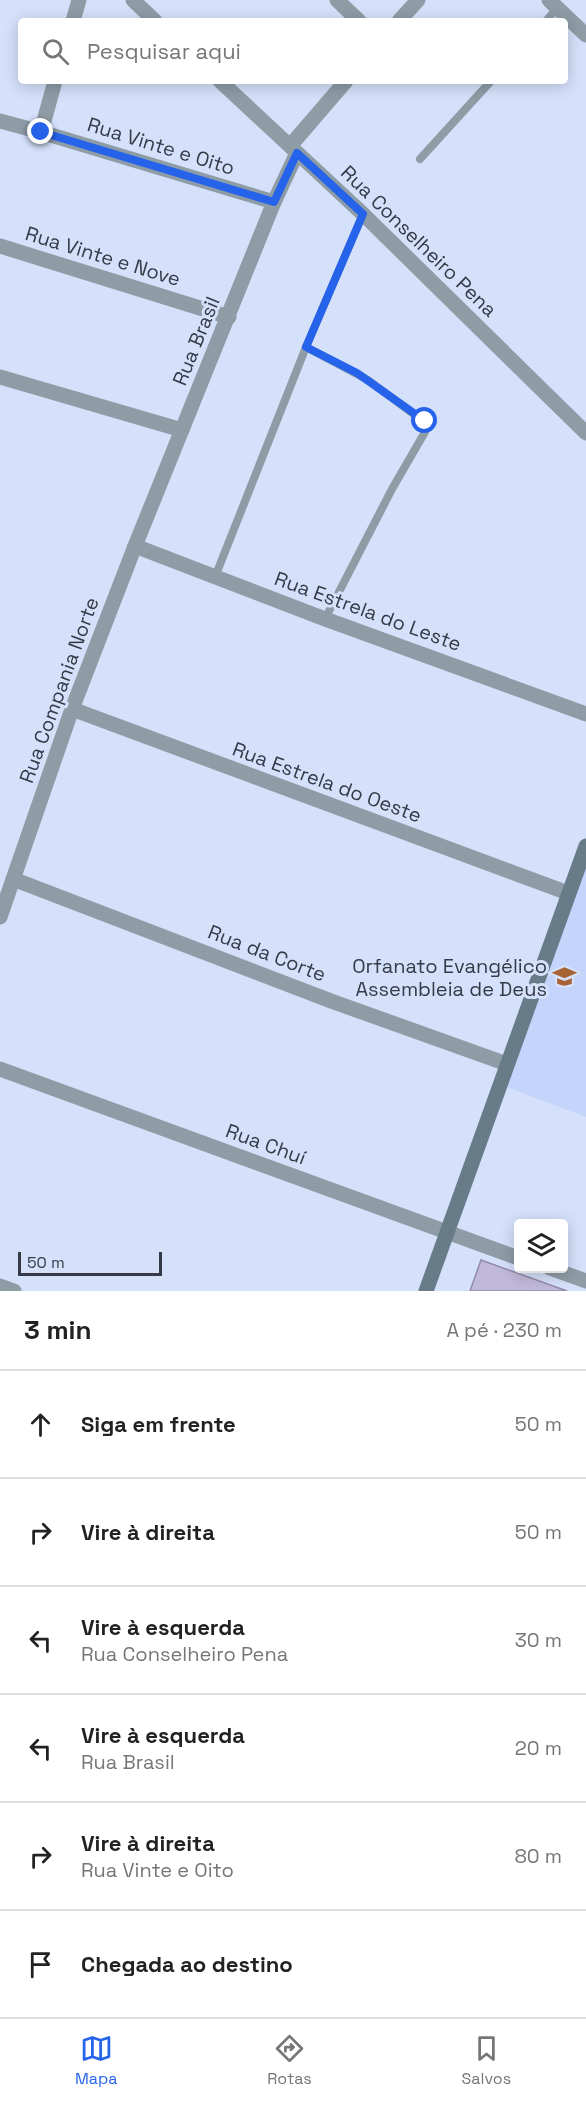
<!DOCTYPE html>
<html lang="pt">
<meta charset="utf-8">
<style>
:root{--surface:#fff;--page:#f2f2f2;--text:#222;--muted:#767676;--line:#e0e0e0;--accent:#2563eb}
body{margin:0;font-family:"Space Grotesk",sans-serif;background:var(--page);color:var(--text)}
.controls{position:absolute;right:18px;bottom:18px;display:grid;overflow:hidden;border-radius:6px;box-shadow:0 3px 15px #0003}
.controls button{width:54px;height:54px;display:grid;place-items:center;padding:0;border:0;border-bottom:2px solid var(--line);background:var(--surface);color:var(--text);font:30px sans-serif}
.scale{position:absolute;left:18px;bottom:15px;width:144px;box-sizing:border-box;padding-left:6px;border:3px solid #353a47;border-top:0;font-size:16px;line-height:21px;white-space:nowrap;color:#353a47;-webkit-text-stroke:4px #d5e0fa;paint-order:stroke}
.stop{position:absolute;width:18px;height:18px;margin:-14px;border:4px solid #2563eb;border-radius:50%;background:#fff}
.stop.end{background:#2563eb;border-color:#fff;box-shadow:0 2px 6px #0008}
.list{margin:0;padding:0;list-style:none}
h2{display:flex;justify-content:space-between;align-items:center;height:78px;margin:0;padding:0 24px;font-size:26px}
h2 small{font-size:20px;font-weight:400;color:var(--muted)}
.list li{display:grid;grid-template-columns:39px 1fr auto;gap:18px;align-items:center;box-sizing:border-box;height:108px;padding:0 24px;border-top:2px solid var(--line)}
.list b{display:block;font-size:22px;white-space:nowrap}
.list p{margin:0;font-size:20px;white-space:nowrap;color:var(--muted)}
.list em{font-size:20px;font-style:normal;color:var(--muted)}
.icon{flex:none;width:33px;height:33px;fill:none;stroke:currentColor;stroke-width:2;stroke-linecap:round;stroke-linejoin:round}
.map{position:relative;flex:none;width:586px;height:1291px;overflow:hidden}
.search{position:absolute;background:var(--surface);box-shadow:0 3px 15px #0003;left:18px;right:18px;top:18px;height:66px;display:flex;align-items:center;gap:15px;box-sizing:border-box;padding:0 21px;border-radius:6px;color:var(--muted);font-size:22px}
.sheet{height:726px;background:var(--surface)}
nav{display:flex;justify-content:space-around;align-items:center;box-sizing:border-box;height:84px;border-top:2px solid var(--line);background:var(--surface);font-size:16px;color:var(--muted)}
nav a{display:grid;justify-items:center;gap:3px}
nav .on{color:var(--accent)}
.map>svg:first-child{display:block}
.built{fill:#c4d4fb}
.building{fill:#c1b9da;stroke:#928aaa;stroke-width:1.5}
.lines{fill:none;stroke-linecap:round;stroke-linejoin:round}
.lane{stroke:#8e9ca6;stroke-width:8}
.street{stroke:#8e9ca6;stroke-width:15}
.secondary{stroke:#677b89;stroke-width:15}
.route{stroke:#2563eb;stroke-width:8}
.labels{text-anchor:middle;stroke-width:6;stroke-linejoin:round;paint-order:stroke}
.street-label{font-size:20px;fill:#353a47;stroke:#d5e0fa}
.poi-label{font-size:20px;fill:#353a47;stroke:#d5e0fa;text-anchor:end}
</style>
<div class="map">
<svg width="586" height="1291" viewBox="0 0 586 1291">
<rect width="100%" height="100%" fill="#d5e0fa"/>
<path class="built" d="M 586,867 L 586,1117 L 504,1086 Z"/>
<path class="building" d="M 481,1260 L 567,1291 L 470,1291 Z"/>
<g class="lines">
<g class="lane">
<path d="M 546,21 L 557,8"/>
<path d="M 420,159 L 491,81"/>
<path d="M 306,347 L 368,380 L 427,424 L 425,432 L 392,489 L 325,619"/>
<path d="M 215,577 L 306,347 L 363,214"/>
</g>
<g class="street">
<path d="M 133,0 L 155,21"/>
<path d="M 337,0 L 359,21"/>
<path d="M 549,0 L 586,35"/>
<path d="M 73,21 L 79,0"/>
<path d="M 399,21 L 418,0"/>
<path d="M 220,81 L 363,214 L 586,433"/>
<path d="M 0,121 L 41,132 L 274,202"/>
<path d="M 41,132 L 55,81"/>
<path d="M 290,146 L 346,81"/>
<path d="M 0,246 L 229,317"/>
<path d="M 0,377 L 182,430"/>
<path d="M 135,546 L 325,619 L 586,714"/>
<path d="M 72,709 L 568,893"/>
<path d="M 13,879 L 331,1001 L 507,1064"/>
<path d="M 0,917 L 72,709 L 135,546 L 274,202 L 297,153"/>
<path d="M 0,1069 L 518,1258"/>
<path d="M 550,1268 L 586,1281"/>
<path d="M 0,1286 L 14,1291"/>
</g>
<path class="secondary" d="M 426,1291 L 586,846"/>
</g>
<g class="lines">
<path class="route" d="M 41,132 L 274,202 L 297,153 L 363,214 L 306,347 L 357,373 L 425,421"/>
</g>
<defs>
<symbol id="school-bare" viewBox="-9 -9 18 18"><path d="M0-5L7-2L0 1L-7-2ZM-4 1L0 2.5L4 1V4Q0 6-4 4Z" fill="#a76333" stroke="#d5e0fa" stroke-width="2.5" paint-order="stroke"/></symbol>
</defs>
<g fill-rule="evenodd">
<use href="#school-bare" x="548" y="960" width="33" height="33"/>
</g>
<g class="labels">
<g class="street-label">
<text transform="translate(161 146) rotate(17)" y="7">Rua Vinte e Oito</text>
<text transform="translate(419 241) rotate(44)" y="7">Rua Conselheiro Pena</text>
<text transform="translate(103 256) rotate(17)" y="7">Rua Vinte e Nove</text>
<text transform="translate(196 341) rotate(-68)" y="7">Rua Brasil</text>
<text transform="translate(368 611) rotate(20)" y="7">Rua Estrela do Leste</text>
<text transform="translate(59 690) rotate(-70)" y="7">Rua Compania Norte</text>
<text transform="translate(327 782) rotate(20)" y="7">Rua Estrela do Oeste</text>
<text transform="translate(267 953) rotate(21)" y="7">Rua da Corte</text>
<text transform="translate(266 1144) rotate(20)" y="7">Rua Chuí</text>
</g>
<g class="poi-label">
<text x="547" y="973">Orfanato Evangélico<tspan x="547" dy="23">Assembleia de Deus</tspan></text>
</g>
</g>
</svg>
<div class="controls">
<button><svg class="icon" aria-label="layers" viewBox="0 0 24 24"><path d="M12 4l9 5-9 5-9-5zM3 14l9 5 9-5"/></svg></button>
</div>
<div class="scale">50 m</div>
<div class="stop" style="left:425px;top:421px"></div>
<div class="stop end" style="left:41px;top:132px"></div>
<div class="search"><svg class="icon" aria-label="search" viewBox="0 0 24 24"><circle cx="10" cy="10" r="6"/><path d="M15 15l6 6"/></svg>Pesquisar aqui</div>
</div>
<section class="sheet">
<h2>3 min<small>A pé · 230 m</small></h2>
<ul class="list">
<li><svg class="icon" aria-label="ahead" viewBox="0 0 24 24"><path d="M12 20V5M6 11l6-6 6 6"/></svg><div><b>Siga em frente</b></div><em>50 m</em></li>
<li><svg class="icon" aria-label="right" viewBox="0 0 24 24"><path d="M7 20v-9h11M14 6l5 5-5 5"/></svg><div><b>Vire à direita</b></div><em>50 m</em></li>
<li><svg class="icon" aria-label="left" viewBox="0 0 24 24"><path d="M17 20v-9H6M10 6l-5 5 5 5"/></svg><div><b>Vire à esquerda</b><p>Rua Conselheiro Pena</p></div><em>30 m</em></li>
<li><svg class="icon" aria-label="left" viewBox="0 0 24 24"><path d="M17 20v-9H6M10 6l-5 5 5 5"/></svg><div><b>Vire à esquerda</b><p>Rua Brasil</p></div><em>20 m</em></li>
<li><svg class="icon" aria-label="right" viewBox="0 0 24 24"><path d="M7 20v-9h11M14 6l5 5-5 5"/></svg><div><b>Vire à direita</b><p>Rua Vinte e Oito</p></div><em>80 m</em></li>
<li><svg class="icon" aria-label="arrive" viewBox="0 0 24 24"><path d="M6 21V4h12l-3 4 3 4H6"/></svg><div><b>Chegada ao destino</b></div></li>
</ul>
</section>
<nav>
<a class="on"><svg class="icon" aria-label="map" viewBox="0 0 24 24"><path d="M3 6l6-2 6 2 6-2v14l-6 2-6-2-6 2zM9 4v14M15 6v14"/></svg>Mapa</a>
<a><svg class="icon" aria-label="directions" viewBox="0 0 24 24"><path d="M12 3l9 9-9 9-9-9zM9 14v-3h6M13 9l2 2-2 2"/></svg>Rotas</a>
<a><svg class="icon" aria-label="saved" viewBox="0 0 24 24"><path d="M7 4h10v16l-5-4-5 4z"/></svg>Salvos</a>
</nav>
